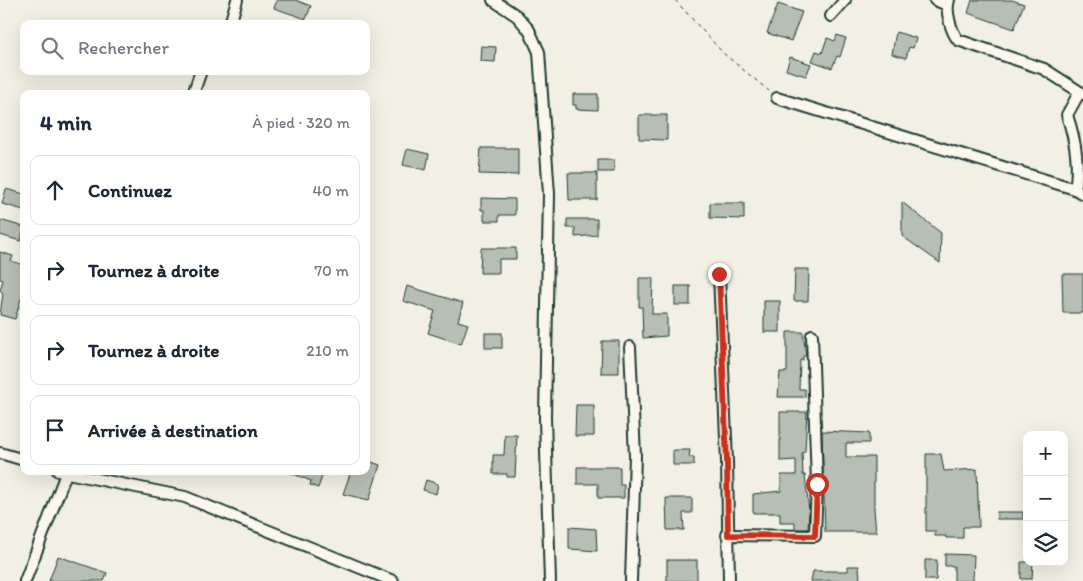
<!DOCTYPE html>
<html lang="fr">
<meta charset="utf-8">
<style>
:root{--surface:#fff;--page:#f2f2f3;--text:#1f2937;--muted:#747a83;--line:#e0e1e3}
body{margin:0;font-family:Itim,sans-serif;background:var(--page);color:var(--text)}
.controls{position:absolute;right:15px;bottom:15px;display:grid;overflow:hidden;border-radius:10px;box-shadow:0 5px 20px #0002}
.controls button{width:45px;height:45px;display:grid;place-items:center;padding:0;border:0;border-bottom:1px solid var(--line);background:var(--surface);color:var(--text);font:25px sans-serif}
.stop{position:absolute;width:15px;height:15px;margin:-11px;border:4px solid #c8321e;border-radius:50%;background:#fff}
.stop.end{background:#c8321e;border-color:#fff;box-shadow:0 1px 5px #0008}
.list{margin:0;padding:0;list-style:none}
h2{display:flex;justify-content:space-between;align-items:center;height:65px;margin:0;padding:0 20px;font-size:21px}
h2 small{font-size:16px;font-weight:400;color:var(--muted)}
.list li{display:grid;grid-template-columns:32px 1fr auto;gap:15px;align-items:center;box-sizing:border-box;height:70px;margin:0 10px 10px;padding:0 10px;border:1px solid var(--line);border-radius:10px}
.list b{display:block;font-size:19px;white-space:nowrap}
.list em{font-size:16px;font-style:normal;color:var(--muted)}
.icon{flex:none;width:28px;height:28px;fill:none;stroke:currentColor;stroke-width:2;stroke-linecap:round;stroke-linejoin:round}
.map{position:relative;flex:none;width:1083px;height:581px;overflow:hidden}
.search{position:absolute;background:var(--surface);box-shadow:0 5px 20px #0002;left:20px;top:20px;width:350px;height:55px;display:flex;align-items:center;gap:12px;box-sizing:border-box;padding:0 18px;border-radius:10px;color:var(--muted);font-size:19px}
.panel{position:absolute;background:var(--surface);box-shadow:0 5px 20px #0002;left:20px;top:90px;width:350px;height:385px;border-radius:10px}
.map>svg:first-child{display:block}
.building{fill:#b7beb3;stroke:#1f3d34}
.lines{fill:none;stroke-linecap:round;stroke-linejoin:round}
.minor-casing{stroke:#1f3d34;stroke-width:14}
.path{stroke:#1f3d34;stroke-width:1;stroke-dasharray:4 4;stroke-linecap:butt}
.minor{stroke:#fbf7ec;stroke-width:10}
.route{stroke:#c8321e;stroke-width:6}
</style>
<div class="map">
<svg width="1083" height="581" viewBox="0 0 1083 581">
<rect width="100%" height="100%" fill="#f2f0e5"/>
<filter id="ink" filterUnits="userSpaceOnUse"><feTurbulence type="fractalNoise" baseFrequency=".02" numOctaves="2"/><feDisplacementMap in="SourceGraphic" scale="10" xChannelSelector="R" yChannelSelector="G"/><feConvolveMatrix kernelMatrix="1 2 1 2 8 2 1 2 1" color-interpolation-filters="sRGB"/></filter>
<g filter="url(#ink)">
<g class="building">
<path d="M 277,0 L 295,0 L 311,6 L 306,19 L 274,8 Z"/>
<path d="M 972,0 L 1012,0 L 1024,4 L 1014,29 L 968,13 Z"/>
<path d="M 778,4 L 802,12 L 791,41 L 767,33 Z"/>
<path d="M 896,32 L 916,38 L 913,48 L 909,47 L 906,58 L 892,54 Z"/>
<path d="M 837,35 L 846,38 L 840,57 L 837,56 L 832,68 L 812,61 L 816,51 L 822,53 L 827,38 L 835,41 Z"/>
<path d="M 481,46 L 496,47 L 495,62 L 480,61 Z"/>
<path d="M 790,57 L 811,64 L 806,76 L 786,70 Z"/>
<path d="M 573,94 L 598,94 L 598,110 L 576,109 L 576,105 L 573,105 Z"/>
<path d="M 639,115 L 667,115 L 667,140 L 639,139 Z"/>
<path d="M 481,148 L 518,148 L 518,175 L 479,174 Z"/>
<path d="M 407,149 L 429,154 L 426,170 L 403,165 Z"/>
<rect x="598" y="160" width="16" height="12"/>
<path d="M 568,173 L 597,173 L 597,200 L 569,200 Z"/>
<path d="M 6,189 L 24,194 L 24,210 L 2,204 Z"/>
<path d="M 481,198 L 515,199 L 515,215 L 499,215 L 499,221 L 484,221 L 484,210 L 481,210 Z"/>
<path d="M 902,202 L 941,233 L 940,263 L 902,236 Z"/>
<path d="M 710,203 L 744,203 L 744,219 L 710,218 Z"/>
<path d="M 567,219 L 597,219 L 597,235 L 575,237 L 575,228 L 567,228 Z"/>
<path d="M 0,220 L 24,227 L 21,241 L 0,235 Z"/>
<path d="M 481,248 L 516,248 L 516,259 L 499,259 L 499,273 L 480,273 Z"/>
<path d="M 0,252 L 13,256 L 11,261 L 24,265 L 24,300 L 21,299 L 15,319 L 0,315 L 3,293 L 0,290 L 3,280 L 0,279 Z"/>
<path d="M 795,269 L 809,269 L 808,301 L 794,301 Z"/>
<path d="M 1062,274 L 1083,274 L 1083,313 L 1063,313 Z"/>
<path d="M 639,278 L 653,278 L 652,314 L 667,314 L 667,336 L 643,338 L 642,307 L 639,307 Z"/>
<path d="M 407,286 L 463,303 L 458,321 L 468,324 L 461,344 L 428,333 L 435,311 L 403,301 Z"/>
<rect x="675" y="286" width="15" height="19"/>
<rect x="764" y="301" width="16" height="31"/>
<path d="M 787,332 L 803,332 L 806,356 L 803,356 L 803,360 L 800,360 L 799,389 L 805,389 L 805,397 L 778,397 L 780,372 L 787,372 Z"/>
<rect x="485" y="333" width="17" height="15"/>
<path d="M 602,341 L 619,341 L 619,373 L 601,373 Z"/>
<path d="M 576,405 L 594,405 L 594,436 L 575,436 Z"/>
<path d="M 780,412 L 807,412 L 805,451 L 802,453 L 803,475 L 805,475 L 809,511 L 808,529 L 795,529 L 795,522 L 780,522 L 780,513 L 753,513 L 753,494 L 781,491 L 781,475 L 796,475 L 796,460 L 780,461 Z"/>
<path d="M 822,431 L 869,433 L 869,443 L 846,443 L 846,457 L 874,457 L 874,509 L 876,532 L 825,532 Z"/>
<path d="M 505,435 L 517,435 L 515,477 L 507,477 L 507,474 L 493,474 L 493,455 L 504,455 Z"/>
<path d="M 673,450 L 690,450 L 689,457 L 694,457 L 694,465 L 673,465 Z"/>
<path d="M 926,454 L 941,454 L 944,471 L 977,469 L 979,527 L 963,527 L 963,538 L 946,538 L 946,536 L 935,536 L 935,531 L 926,531 Z"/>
<path d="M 366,460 L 380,465 L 369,500 L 343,494 L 351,471 L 366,471 Z"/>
<path d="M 577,467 L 620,467 L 620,485 L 624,485 L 624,498 L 598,498 L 598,484 L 577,484 Z"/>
<path d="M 286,471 L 324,471 L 318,488 L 310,485 L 311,481 Z"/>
<path d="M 426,480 L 438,484 L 436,494 L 423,490 Z"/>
<path d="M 666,498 L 692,498 L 692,513 L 683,513 L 684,530 L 667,530 Z"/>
<rect x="997" y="512" width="26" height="7"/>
<path d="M 569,527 L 596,529 L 597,551 L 569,549 Z"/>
<path d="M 945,554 L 974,555 L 973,581 L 954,581 L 954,566 L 945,566 Z"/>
<path d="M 58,556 L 107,573 L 104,581 L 49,581 Z"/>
<rect x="667" y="560" width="30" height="21"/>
<path d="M 925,560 L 937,560 L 936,580 L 925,580 Z"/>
<path d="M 1021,562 L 1033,562 L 1032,579 L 1021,579 Z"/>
<path d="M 848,566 L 859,566 L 860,581 L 811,581 L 813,571 L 848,571 Z"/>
</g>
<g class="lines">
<defs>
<g id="minor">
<path d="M 493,0 L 517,16 L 529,30 L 539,52 L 549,194 L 545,418 L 550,581"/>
<path d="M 935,0 L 947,5"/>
<path d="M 949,0 C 945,11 951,31 958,40 L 1044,69 L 1083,94"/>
<path d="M 831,16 L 845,0"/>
<path d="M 230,24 L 237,0"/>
<path d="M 193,94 L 201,71"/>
<path d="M 777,98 L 1075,189 L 1083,194"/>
<path d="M 1075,189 C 1080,164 1075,139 1067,115 L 1079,93"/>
<path d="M 719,274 L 727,462 L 729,581"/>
<path d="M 630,347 L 635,456 L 631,581"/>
<path d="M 0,453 L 24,460"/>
<path d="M 58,471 L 185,497 L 393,581"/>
<path d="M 727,535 L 815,536 L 817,484 L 812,335"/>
<path d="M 25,581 L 67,471"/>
</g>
</defs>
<use href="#minor" class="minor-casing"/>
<path class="path" d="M 675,0 L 723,53 L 769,91"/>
<use href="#minor" class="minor"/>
</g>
</g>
<g class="lines" filter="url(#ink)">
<path class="route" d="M 719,274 L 727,462 L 728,535 L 815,536 L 817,484"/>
</g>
</svg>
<div class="controls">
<button>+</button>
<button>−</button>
<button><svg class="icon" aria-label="layers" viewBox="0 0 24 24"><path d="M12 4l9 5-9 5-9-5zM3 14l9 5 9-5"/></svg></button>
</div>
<div class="stop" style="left:817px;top:484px"></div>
<div class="stop end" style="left:719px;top:274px"></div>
<div class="search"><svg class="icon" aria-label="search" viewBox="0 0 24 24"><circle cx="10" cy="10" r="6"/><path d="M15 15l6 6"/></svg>Rechercher</div>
<section class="panel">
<h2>4 min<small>À pied · 320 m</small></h2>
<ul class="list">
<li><svg class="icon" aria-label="ahead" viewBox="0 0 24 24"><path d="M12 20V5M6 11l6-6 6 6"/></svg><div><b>Continuez</b></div><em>40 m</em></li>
<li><svg class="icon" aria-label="right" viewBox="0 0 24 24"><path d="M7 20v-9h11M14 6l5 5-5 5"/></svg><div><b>Tournez à droite</b></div><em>70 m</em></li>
<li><svg class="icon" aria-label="right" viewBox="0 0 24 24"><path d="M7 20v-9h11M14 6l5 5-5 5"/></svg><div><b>Tournez à droite</b></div><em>210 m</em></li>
<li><svg class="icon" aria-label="arrive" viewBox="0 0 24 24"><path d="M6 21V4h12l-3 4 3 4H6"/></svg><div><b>Arrivée à destination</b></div></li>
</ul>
</section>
</div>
